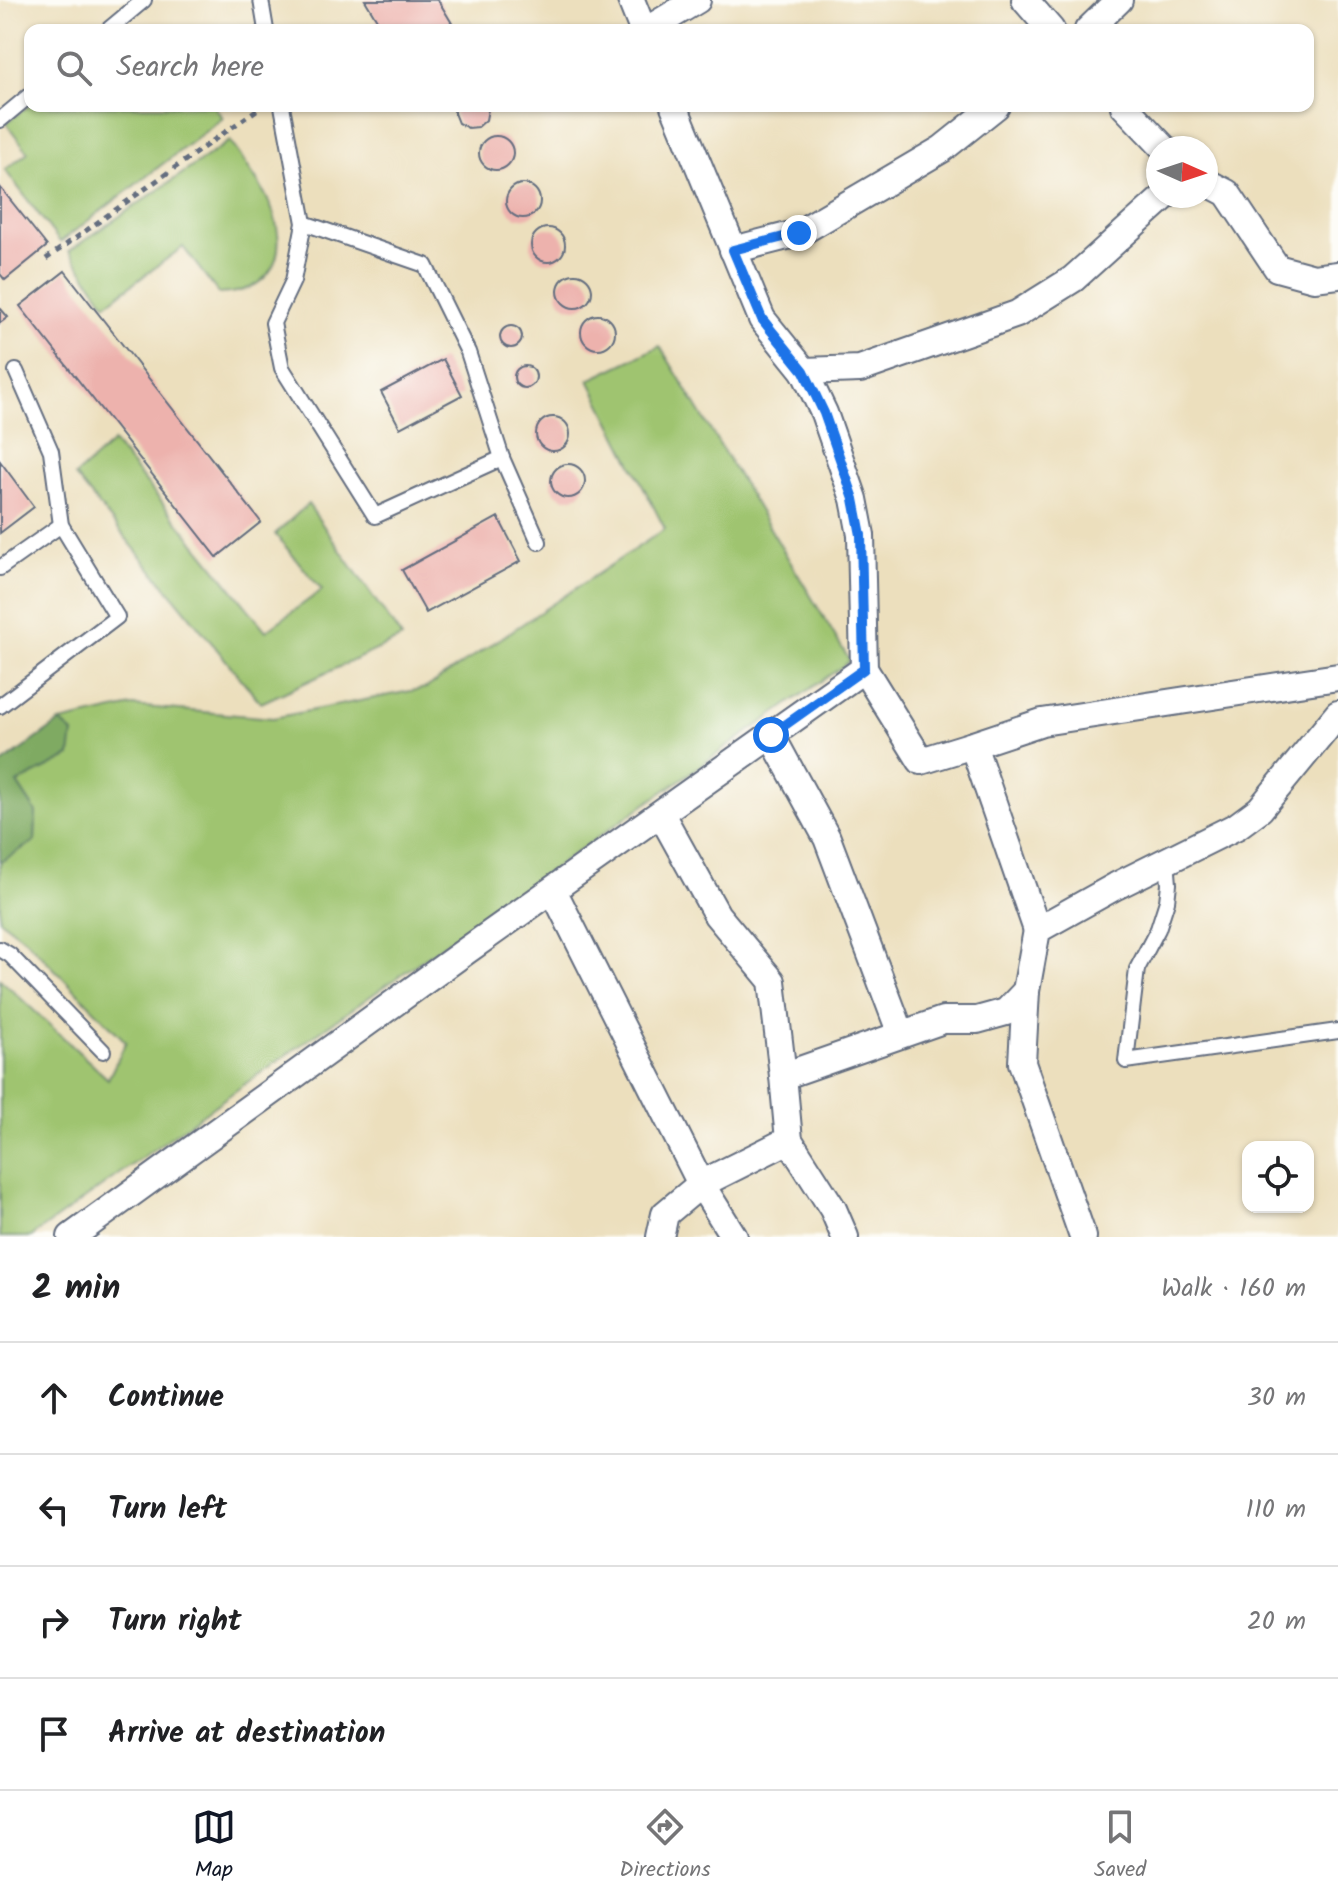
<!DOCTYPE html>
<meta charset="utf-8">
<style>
:root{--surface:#fff;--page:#f6f6f6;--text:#202124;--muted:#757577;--line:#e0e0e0;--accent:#111827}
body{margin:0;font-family:Kalam,sans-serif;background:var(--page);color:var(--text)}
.controls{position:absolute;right:24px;bottom:24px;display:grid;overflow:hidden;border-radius:16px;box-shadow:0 2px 6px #0004}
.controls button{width:72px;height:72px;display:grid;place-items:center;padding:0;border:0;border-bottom:2px solid var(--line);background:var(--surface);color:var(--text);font:40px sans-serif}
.compass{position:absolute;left:1146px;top:136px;width:72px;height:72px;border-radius:50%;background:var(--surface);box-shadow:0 2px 6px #0004;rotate:93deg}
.stop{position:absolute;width:24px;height:24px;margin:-18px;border:6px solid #1a73e8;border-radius:50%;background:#fff}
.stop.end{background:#1a73e8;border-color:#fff;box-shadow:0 2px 8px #0008}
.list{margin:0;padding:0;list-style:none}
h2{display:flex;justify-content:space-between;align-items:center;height:104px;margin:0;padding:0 32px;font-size:34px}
h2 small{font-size:26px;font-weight:400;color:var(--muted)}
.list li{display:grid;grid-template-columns:52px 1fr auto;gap:24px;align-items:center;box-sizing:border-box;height:112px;padding:0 32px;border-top:2px solid var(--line)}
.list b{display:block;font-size:30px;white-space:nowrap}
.list em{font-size:26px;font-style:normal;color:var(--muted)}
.icon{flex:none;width:44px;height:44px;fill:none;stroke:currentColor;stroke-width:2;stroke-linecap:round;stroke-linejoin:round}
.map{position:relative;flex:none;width:1338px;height:1237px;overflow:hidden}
.search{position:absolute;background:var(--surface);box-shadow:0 2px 6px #0004;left:24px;right:24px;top:24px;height:88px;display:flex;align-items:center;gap:20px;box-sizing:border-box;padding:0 28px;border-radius:16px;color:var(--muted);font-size:30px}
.sheet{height:552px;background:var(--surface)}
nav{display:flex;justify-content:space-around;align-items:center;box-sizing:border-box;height:112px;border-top:2px solid var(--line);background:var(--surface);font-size:22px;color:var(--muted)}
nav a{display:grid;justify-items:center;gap:4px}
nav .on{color:var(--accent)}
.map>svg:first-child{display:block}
.green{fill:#9fc46f;stroke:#5d7a66;stroke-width:2}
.forest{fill:#7faa62;stroke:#4d6c60;stroke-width:2}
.building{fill:#edb2ad}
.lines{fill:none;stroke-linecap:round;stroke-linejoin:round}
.service-casing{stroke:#646d7f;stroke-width:18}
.minor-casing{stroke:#646d7f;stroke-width:30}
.path{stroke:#646d7f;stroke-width:5;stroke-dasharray:6 6;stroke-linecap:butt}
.service{stroke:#fff;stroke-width:14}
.minor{stroke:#fff;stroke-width:26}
.route{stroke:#1a73e8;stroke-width:10}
</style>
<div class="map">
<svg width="1338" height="1237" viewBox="0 0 1338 1237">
<rect width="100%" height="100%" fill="#fdfcf7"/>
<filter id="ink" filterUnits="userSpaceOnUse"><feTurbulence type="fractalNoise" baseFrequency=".0125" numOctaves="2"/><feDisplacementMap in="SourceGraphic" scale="16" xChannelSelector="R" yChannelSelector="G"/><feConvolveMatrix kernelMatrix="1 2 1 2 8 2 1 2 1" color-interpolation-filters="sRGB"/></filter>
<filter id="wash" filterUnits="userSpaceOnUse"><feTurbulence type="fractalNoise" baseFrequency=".006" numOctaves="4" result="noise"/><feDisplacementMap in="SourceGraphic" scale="32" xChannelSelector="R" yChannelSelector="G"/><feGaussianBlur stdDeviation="1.8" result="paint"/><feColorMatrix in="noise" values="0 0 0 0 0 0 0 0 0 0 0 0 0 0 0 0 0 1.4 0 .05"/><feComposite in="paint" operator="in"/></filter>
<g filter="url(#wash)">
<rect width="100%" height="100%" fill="#ecdfbd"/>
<g class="green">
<path d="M 30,105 L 30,106 L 214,106 L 223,118 L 60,242 L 5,170 L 28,152 L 6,123 Z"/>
<path d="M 230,141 C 245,163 264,187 273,212 C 289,259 269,292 219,294 L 183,247 L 106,304 L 69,251 Z"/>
<path d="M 660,346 L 850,661 L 252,1079 L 31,1237 L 0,1237 L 0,979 L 108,1079 L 126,1042 L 25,939 L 0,920 L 0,862 L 35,841 L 36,812 L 17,783 L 73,733 L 60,722 L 132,706 L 273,718 L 426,688 L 665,529 L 589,380 Z"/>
<path d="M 113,442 L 266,631 L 322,590 L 275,534 L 308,504 L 402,638 L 261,703 L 75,476 Z"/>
</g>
<path class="forest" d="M 60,722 L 73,733 L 70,756 L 17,783 L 36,812 L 35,841 L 0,862 L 0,765 Z"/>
<g id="blocks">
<g class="building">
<path d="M 365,0 L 438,0 L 456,30 L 383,30 Z"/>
<path d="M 455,106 L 487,106 L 488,109 L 486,120 L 478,127 L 468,128 L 458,123 L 454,113 Z"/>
<circle cx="496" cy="153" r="17"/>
<circle cx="523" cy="201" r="17"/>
<path d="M 0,187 L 47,246 L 5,280 L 0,274 Z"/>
<circle cx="548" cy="245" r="17"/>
<path d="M 65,271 L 261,522 L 217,557 L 20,306 Z"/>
<circle cx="575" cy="291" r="17"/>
<path d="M 0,308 L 8,317 L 0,323 Z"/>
<circle cx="598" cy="332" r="17"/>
<circle cx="511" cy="337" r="11"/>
<path d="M 443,359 L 462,395 L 400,428 L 381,392 Z"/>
<circle cx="525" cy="377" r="11"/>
<circle cx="553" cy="434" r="17"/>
<path d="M 0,461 L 34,507 L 0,533 Z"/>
<circle cx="568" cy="481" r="17"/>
<path d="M 498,517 L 521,561 L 426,613 L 402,570 Z"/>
</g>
</g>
</g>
<g filter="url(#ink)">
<use href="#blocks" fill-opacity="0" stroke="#646d7f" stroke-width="2"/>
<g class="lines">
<defs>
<g id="service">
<path d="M 261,0 L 266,30"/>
<path d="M 108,30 L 144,0"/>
<path d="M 282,106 L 304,223 L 293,281 L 273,323 L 282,368 L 375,516 L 502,458"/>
<path d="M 0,120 L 30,95"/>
<path d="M 304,223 L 425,265 L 468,352 L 502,458 L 539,542"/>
<path d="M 0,568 L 61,525"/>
<path d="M 0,706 L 117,617 L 61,525 L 51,451 L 16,371"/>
<path d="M 1167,860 L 1169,884 L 1167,901 L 1158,929 L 1137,969 L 1126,1061 L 1338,1031"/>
<path d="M 0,949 L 10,955 L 103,1051"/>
</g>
<g id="minor">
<path d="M 631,0 L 643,30"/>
<path d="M 1025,0 L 1051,30"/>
<path d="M 647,30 L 697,0"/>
<path d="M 1088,30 L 1119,0"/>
<path d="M 674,106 L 762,319 L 804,371 L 824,413 L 854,499 L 861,535 L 864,669 L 921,761 L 973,745 L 1037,930"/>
<path d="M 1124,106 L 1164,148"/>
<path d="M 1206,182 L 1227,193 L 1277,268 L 1314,278 L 1338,275"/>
<path d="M 733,250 L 799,233 L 942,149 L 996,106"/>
<path d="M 804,371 L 860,369 L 1017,314 L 1073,279 L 1165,196"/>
<path d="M 771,735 L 827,838 L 901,1034"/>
<path d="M 973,745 L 1042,722 L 1338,677"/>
<path d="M 661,814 L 717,915 L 772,981 L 783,1076"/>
<path d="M 553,890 L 701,1184 L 734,1237"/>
<path d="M 71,1237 L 466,951 L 864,669"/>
<path d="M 660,1237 L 665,1214 L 701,1184 L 789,1140"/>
<path d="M 845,1237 L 833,1209 L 789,1140 L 783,1076 L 943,1020 L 977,1020 L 1006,1012 L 1026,991"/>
<path d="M 1083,1237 L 1022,1063 L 1026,991 L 1037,930 L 1116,886 L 1237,826 L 1260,809 L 1338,714"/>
</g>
</defs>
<use href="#service" class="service-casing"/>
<use href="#minor" class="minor-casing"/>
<path class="path" d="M 46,259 L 262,106"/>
<use href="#service" class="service"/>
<use href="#minor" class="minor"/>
</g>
</g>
<g class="lines" filter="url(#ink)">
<path class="route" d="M 771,735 L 864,669 L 861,535 L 854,499 L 824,413 L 804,371 L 762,319 L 733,250 L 799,233"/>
</g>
</svg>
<div class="controls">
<button><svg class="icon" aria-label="locate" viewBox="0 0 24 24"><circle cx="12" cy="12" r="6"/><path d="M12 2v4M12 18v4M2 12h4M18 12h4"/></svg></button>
</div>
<svg class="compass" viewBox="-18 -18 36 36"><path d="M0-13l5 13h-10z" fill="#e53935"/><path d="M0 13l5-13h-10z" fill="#757577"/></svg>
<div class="stop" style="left:771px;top:735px"></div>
<div class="stop end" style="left:799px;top:233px"></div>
<div class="search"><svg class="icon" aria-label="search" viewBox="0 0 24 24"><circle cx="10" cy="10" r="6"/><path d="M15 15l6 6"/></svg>Search here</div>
</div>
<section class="sheet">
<h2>2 min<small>Walk · 160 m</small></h2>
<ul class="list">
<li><svg class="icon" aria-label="ahead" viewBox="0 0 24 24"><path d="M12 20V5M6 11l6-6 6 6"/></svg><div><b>Continue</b></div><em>30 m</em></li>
<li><svg class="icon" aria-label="left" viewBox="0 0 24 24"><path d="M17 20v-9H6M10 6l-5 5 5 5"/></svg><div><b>Turn left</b></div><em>110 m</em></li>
<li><svg class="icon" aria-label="right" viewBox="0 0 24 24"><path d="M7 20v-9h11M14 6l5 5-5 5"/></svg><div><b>Turn right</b></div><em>20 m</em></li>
<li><svg class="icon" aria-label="arrive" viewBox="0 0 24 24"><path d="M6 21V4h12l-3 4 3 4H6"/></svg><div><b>Arrive at destination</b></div></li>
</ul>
</section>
<nav>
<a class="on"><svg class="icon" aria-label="map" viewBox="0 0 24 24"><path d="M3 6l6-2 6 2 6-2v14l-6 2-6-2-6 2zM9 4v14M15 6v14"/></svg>Map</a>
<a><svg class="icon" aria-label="directions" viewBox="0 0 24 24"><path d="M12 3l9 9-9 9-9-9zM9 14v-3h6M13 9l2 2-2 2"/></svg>Directions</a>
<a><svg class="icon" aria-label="saved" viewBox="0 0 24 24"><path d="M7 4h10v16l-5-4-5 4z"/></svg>Saved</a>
</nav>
